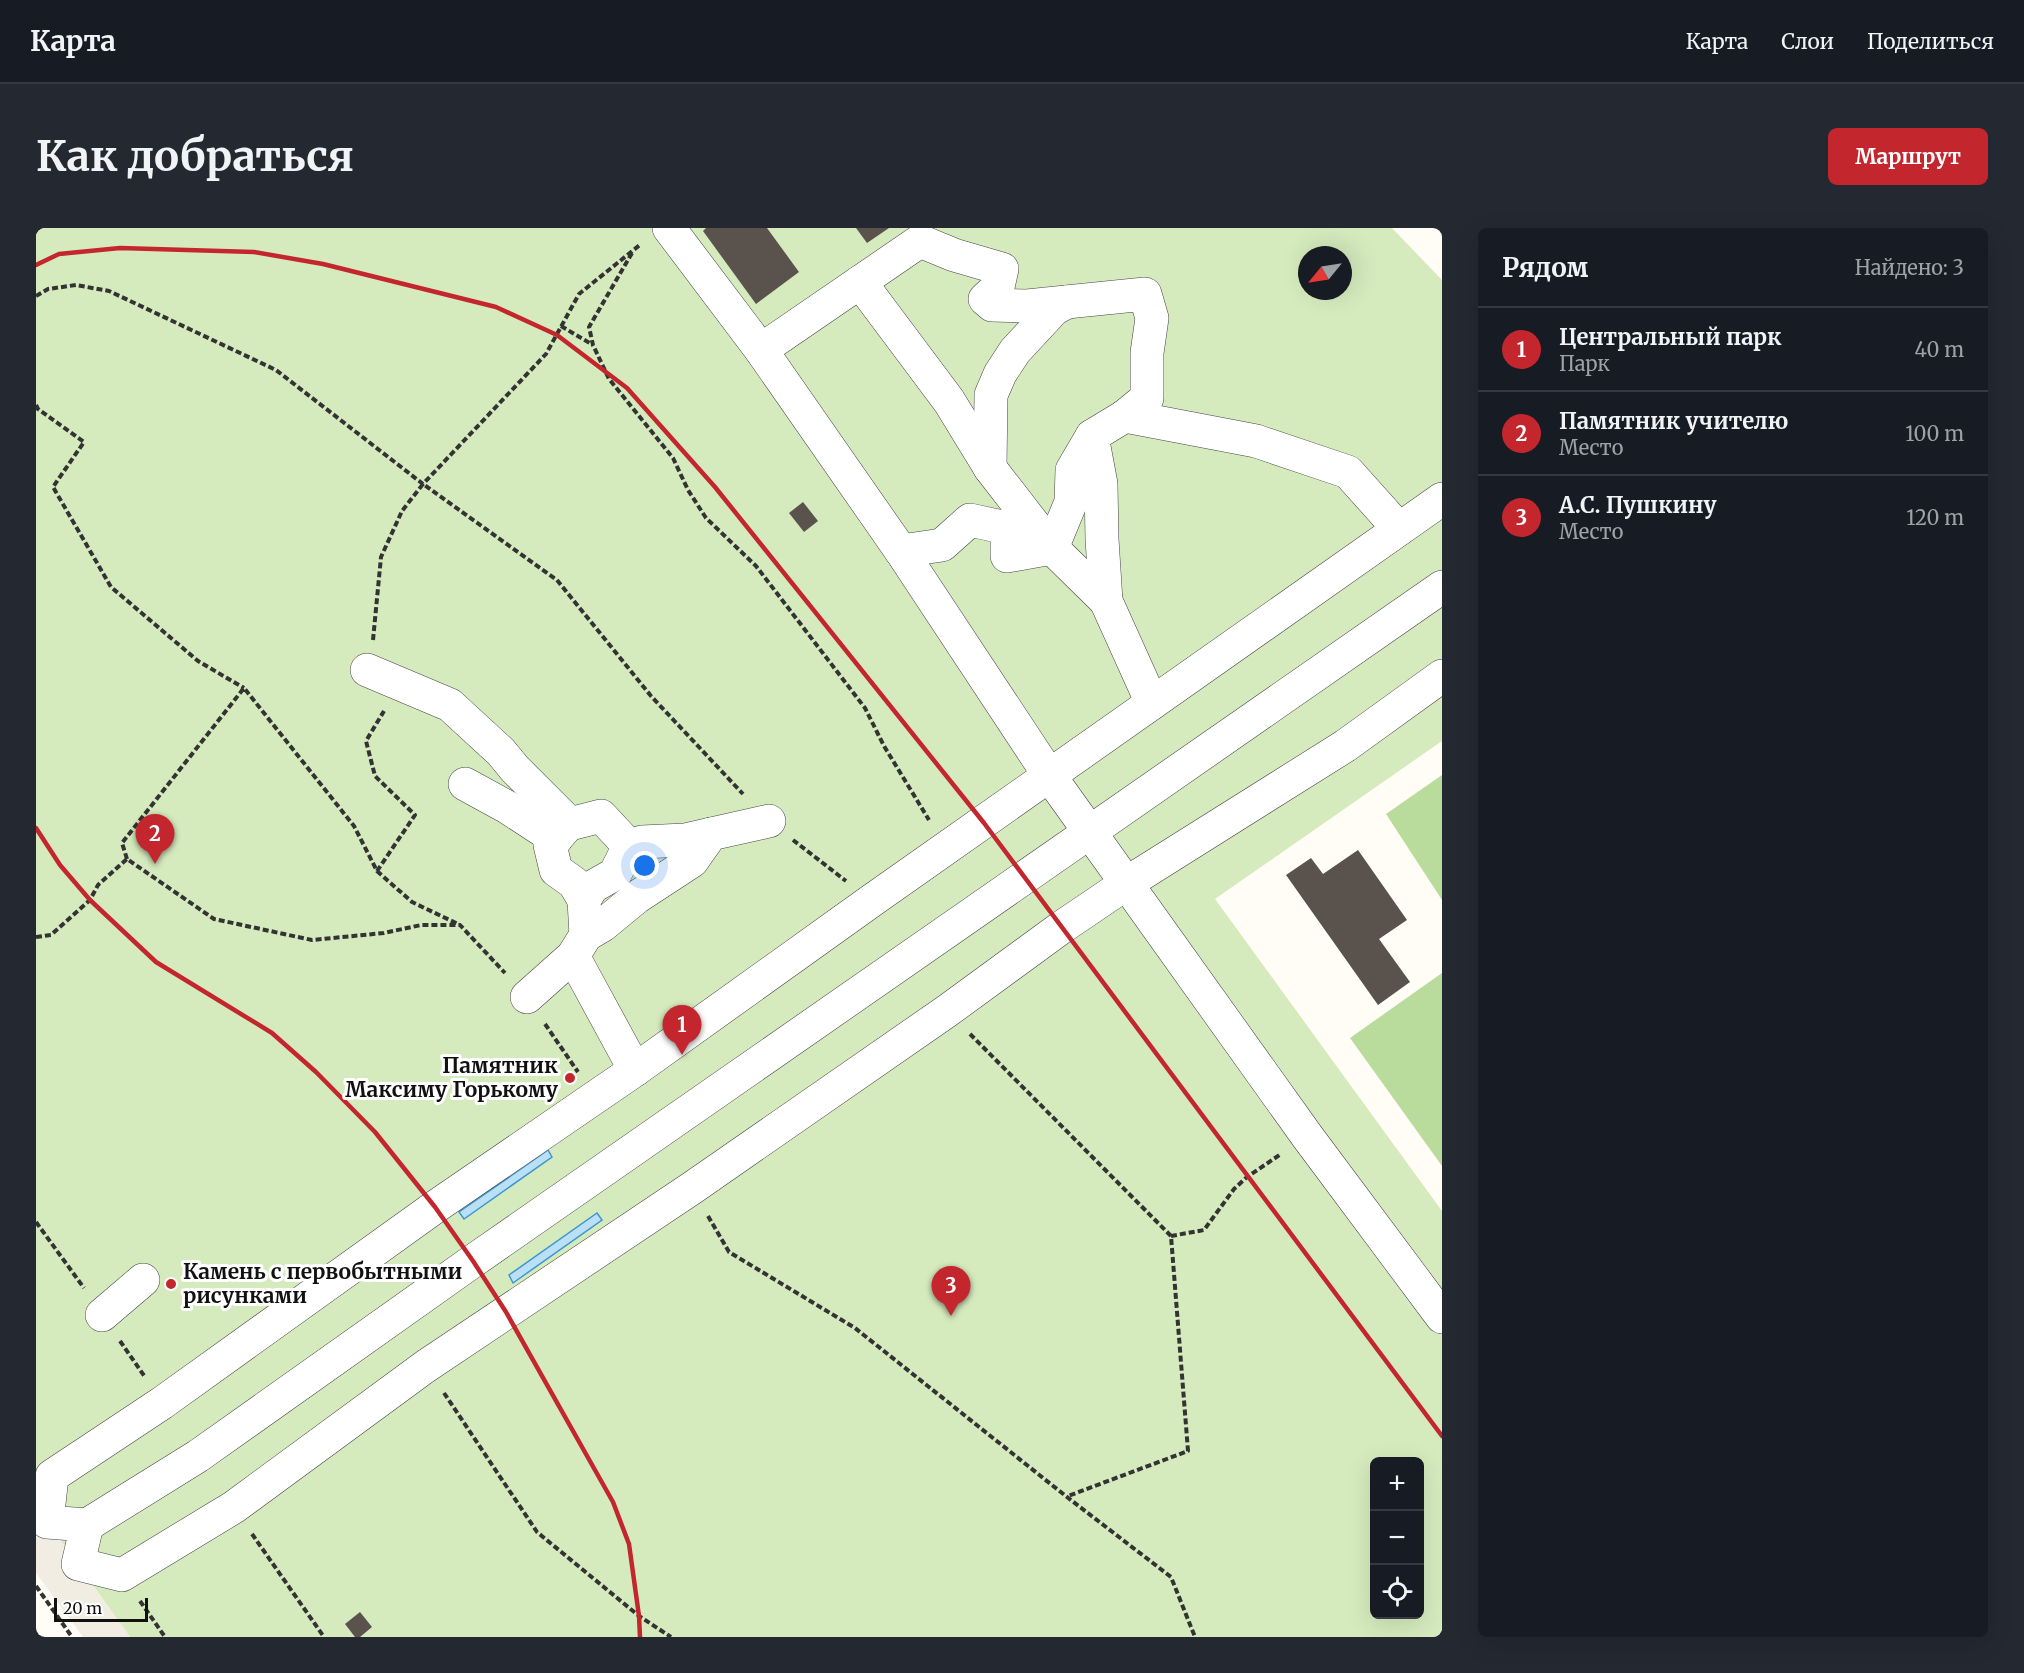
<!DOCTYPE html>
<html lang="ru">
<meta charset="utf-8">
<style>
:root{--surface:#171b24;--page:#242831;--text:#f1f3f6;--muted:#9ea1a6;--line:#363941;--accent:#c4262e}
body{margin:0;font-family:Merriweather,serif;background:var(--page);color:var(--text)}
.controls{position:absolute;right:18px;bottom:18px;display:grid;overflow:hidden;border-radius:9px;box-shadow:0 6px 24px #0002}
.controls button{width:54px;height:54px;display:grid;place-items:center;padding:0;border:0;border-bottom:2px solid var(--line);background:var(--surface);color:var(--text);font:30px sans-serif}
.compass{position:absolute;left:1262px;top:18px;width:54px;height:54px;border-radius:50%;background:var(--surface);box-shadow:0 6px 24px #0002;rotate:240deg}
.scale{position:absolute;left:18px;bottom:15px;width:94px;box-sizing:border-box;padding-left:6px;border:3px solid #111;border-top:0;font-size:16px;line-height:21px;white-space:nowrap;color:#111;-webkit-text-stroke:4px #fff;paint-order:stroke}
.you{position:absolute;left:609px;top:638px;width:21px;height:21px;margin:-15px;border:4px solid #fff;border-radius:50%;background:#1a73e8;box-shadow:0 0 0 9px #1a73e833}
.badge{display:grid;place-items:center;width:39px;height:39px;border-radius:50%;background:var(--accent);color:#fff;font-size:20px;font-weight:700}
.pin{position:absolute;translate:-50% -50px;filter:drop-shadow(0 2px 3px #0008)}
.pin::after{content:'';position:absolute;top:32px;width:21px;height:18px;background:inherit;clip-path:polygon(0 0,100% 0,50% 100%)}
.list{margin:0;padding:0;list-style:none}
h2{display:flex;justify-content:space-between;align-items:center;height:78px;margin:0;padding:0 24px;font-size:26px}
h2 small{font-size:20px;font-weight:400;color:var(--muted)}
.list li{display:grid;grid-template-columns:39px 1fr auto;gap:18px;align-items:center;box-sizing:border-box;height:84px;padding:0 24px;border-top:2px solid var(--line)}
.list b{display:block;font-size:22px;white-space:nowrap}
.list p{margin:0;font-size:20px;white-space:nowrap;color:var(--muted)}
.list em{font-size:20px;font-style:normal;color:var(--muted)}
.icon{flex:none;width:33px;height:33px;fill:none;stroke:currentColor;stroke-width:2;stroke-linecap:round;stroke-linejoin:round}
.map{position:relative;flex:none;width:1406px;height:1409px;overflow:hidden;border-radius:9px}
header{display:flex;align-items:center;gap:36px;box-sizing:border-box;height:84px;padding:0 30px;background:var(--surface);border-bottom:2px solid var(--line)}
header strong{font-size:28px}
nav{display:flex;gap:33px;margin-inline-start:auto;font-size:21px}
.intro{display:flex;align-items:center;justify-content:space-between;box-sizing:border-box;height:144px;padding:0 36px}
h1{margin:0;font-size:42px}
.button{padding:15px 27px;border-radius:9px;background:var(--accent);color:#fff;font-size:21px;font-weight:700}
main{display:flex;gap:36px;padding:0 36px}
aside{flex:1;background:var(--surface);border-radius:9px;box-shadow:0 6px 24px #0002}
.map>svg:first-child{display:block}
.green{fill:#d5ebbd;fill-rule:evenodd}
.forest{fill:#b9dc9c}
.plaza{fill:#f1ede2}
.water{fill:#b9e0f7;stroke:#3f96cf;stroke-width:1.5}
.building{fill:#5a524d}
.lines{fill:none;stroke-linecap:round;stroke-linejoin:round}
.minor-casing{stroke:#444;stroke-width:34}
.path{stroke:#333;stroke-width:4;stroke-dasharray:6 3;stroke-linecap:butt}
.minor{stroke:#fff;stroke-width:33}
.rail{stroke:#c4262e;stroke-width:4.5}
.poi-dot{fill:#c4262e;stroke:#fff;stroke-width:2}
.labels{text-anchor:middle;stroke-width:6;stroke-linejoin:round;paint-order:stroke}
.poi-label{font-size:21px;font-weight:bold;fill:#111;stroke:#fff;text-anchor:end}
</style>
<header>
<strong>Карта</strong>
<nav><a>Карта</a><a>Слои</a><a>Поделиться</a></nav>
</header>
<div class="intro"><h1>Как добраться</h1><a class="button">Маршрут</a></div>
<main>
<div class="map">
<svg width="1406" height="1409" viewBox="0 0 1406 1409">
<rect width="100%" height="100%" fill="#fffdf5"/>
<path class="green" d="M 0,0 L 1356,0 L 1406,52 L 1406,513 L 1179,671 L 1406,983 L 1406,1409 L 94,1409 L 0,1278 ZM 1271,27 L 1307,27 L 1307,63 L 1271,63 ZM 1338,1234 L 1384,1234 L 1384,1386 L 1338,1386 Z"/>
<g class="forest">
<path d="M 1406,547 L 1406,672 L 1350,586 Z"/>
<path d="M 1406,745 L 1406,938 L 1314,810 Z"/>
</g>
<path class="plaza" d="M 0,1278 L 94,1409 L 47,1409 L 0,1345 Z"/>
<g class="water">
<path d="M 512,922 L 516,929 L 428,991 L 423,984 Z"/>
<path d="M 561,985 L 566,992 L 477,1055 L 473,1047 Z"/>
</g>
<g class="building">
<path d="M 670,0 L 731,0 L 763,44 L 720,76 L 667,3 Z"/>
<path d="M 820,0 L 853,0 L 831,15 Z"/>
<path d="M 767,274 L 782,293 L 768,304 L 753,285 Z"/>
<path d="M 1322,622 L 1371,692 L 1343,711 L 1374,754 L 1342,777 L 1250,647 L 1275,630 L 1287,646 Z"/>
<path d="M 324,1384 L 336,1399 L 324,1409 L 319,1409 L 309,1396 Z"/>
</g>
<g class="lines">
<defs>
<g id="minor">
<path d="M 633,0 L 725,122 L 865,323 L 1013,547 L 1271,908 L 1406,1089"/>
<path d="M 824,54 L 913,173 L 954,240 L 1016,320 L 1070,373"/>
<path d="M 725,122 L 884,13 L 918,27 L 966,41 L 962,59 L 949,71 L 956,77 L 991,78 L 1109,66 L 1116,90 L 1111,125 L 1111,170 L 1089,188"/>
<path d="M 1056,208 L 1065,256 L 1066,311 L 1070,373 L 1116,475"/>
<path d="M 954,240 L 955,167 L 964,146 L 979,123 L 1018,81 L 1031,74"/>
<path d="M 1406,271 L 835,673 L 599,842 L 399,979 L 126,1175 L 16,1248 L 11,1294 L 51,1297 L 42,1336 L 86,1347 L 198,1279 L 390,1138 L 656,960 L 911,783 L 1026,699 L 1091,655 L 1309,518 L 1406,448"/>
<path d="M 865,323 L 906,317 L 934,292 L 971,300 L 971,328 L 1016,320 L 1035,274 L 1036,242 L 1056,208 L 1089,188 L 1220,213 L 1312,244 L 1363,301"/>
<path d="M 331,442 L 414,477 L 465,524 L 479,541 L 534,596 L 565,588 L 593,618 L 579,646 L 556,659 L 548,672 L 550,707"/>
<path d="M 429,556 L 471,579 L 520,611"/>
<path d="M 532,597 L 514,617 L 520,642 L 538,655 L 548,672"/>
<path d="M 593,618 L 606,614 L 649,612 L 675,606"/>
<path d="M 537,728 L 599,842"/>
<path d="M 491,769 L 537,728 L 550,707 L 567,697 L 601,669 L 656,633 L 675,606 L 733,593"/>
<path d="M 66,1087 L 107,1052"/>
<path d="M 51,1297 L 162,1228 L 437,1033 L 1406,359"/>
</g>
</defs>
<use href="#minor" class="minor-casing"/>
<g class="path">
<path d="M 596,25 L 553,99 L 557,117 L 573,151 L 637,230 L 652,262 L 670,290 L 720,338 L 829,480 L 848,518 L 893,592"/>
<path d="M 0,68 L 12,61 L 40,57 L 73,63 L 240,142 L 387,256 L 510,126 L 543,66 L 605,16"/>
<path d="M 525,98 L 557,117"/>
<path d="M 0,177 L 2,181 L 48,214 L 17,259 L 75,359 L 162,433 L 208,460"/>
<path d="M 337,412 L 345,329 L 366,283 L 387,256 L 521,352 L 615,468 L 707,566"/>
<path d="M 757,612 L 810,653"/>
<path d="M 91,631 L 86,615 L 208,460 L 318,598 L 341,643 L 376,674 L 422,696"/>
<path d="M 341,643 L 379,587 L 339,548 L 330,513 L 348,483"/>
<path d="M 0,709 L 15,707 L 54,672 L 62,657 L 91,631 L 178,691 L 276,712 L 348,705 L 385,697 L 424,697 L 469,745"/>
<path d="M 509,796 L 542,844"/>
<path d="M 934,806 L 1135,1008 L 1152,1223 L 1032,1268"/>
<path d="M 672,988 L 693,1024 L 819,1100 L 1031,1269 L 1135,1349 L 1159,1409"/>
<path d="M 0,994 L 48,1060"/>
<path d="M 1135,1008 L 1168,1002 L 1198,961 L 1211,949 L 1245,926"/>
<path d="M 84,1113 L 109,1149"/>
<path d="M 408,1165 L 501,1304 L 603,1388 L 635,1409"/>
<path d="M 216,1306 L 288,1409"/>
<path d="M 0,1358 L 36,1409"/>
<path d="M 104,1373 L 129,1409"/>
</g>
<use href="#minor" class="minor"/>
<g class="rail">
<path d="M 0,37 L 23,26 L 84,20 L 218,24 L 287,36 L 460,79 L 521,107 L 591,160 L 679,259 L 948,595 L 1406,1208"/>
<path d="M 0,600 L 24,637 L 54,672 L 120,734 L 236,805 L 280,844 L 339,904 L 399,979 L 437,1033 L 470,1084 L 577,1274 L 593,1316 L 603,1388 L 604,1409"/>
</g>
</g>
<g class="poi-dot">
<circle cx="534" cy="850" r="6"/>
<circle cx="135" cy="1056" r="6"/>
</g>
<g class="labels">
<g class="poi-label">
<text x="522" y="845">Памятник<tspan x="522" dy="24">Максиму Горькому</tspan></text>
<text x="147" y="1051" text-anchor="start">Камень с первобытными<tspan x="147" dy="24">рисунками</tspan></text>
</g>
</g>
</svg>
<div class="controls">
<button>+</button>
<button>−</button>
<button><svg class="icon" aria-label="locate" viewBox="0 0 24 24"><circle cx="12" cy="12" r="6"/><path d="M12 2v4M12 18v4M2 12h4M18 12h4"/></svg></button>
</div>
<svg class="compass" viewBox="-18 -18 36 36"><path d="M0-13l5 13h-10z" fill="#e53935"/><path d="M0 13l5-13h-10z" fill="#9ea1a6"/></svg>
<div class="scale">20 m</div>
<div class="you"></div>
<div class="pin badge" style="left:646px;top:827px">1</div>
<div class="pin badge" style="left:119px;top:636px">2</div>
<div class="pin badge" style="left:915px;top:1088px">3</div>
</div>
<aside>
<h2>Рядом<small>Найдено: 3</small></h2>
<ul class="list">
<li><span class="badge">1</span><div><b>Центральный парк</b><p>Парк</p></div><em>40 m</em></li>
<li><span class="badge">2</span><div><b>Памятник учителю</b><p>Место</p></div><em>100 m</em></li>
<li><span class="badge">3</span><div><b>А.С. Пушкину</b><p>Место</p></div><em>120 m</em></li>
</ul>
</aside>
</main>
